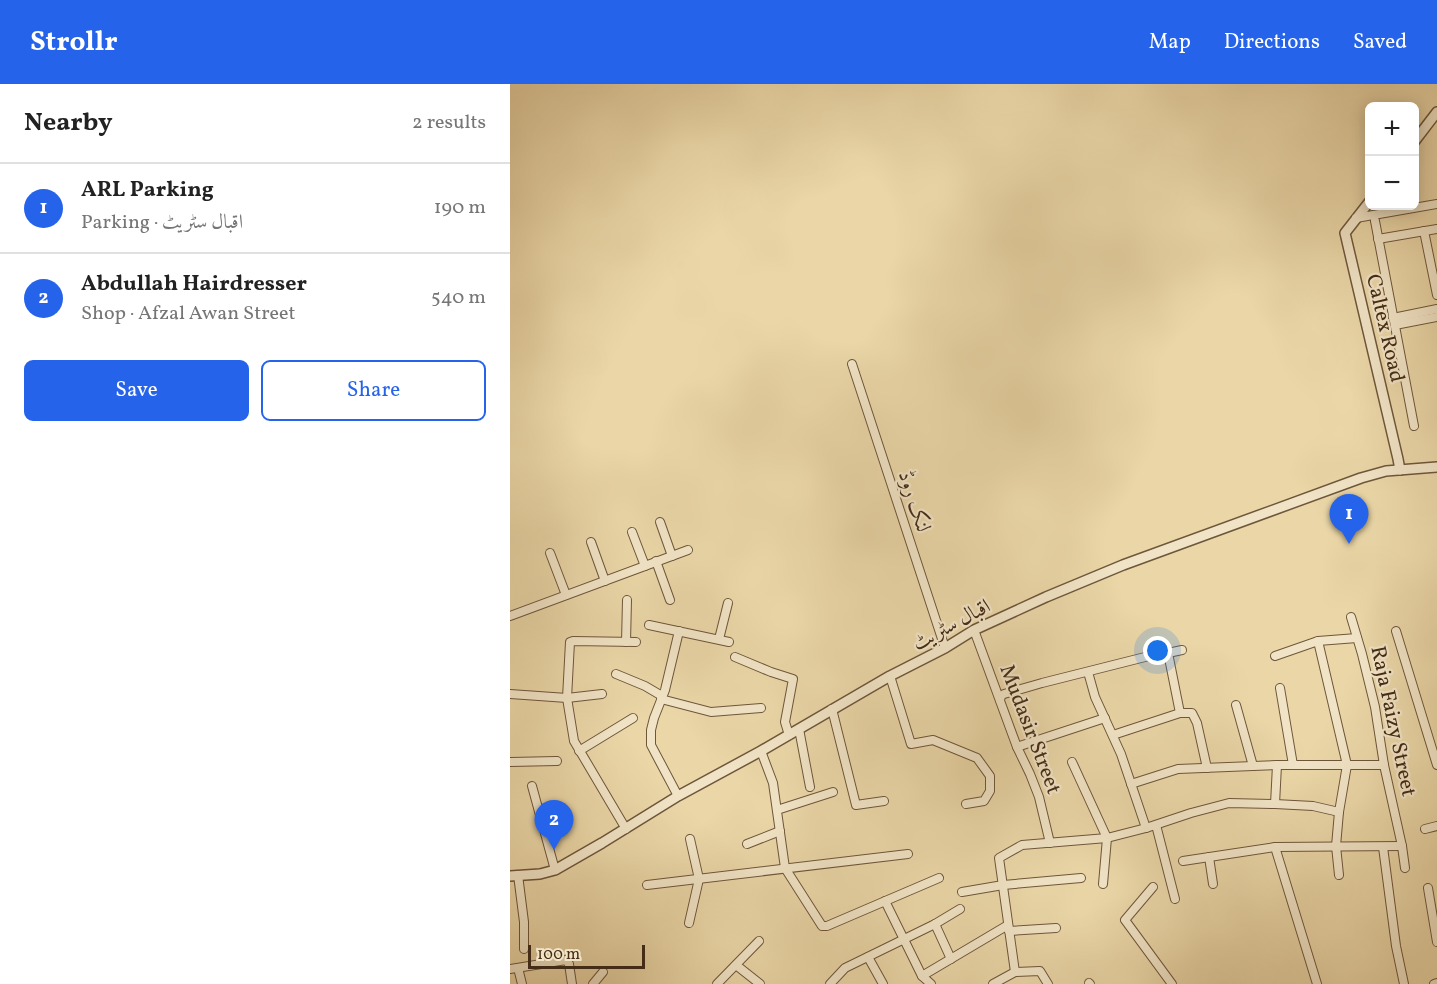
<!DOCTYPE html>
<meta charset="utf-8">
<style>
:root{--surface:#fff;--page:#f2f2f2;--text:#222;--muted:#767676;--line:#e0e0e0;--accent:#2563eb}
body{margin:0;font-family:Vollkorn,Amiri,serif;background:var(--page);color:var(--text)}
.controls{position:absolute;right:18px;top:18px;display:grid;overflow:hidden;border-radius:9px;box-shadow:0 3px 15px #0003}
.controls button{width:54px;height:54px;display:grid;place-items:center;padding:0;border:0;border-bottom:2px solid var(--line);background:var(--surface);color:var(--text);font:30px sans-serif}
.scale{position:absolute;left:18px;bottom:15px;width:117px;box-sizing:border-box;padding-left:6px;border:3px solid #442c17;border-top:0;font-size:16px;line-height:21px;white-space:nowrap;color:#442c17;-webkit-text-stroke:4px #f1e4c6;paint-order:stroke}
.you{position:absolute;left:648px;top:567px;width:21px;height:21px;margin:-15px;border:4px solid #fff;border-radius:50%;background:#1a73e8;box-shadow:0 0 0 9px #1a73e833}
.badge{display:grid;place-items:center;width:39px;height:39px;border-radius:50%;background:var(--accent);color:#fff;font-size:20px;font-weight:700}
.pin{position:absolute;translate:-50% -50px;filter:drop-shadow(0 2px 3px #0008)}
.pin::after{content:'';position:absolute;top:32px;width:21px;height:18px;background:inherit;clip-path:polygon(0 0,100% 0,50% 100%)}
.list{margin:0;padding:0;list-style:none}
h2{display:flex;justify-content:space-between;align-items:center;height:78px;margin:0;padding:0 24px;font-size:26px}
h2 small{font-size:20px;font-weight:400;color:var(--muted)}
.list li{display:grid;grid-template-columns:39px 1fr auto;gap:18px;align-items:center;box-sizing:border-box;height:90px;padding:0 24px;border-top:2px solid var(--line)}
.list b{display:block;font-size:22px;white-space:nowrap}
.list p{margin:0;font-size:20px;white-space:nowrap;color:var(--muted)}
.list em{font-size:20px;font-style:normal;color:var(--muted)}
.actions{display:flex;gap:12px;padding:18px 24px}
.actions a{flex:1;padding:14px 0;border:2px solid var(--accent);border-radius:9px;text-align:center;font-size:21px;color:var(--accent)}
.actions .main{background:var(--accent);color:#fff}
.map{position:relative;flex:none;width:927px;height:900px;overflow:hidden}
header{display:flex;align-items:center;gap:36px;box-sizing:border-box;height:84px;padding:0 30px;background:var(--accent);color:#fff}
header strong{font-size:28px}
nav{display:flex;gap:33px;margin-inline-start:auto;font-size:21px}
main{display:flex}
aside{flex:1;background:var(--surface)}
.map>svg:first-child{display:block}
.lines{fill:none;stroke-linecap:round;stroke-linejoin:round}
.minor-casing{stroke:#6e563b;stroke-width:10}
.tertiary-casing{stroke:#6e563b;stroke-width:12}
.minor{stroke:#f1e4c6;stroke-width:8}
.tertiary{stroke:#f1e4c6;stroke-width:9}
.labels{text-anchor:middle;stroke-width:4.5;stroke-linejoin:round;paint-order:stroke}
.street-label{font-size:21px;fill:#442c17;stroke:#f1e4c6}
</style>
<header>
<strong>Strollr</strong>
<nav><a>Map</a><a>Directions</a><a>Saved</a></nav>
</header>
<main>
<aside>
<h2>Nearby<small>2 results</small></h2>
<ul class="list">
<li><span class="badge">1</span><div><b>ARL Parking</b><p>Parking · اقبال سٹریٹ</p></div><em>190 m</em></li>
<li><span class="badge">2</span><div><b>Abdullah Hairdresser</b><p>Shop · Afzal Awan Street</p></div><em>540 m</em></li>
</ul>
<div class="actions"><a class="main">Save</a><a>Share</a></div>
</aside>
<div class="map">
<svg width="927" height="900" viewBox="0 0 927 900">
<rect width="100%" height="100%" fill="#ead6a7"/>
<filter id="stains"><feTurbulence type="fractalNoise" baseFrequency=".00333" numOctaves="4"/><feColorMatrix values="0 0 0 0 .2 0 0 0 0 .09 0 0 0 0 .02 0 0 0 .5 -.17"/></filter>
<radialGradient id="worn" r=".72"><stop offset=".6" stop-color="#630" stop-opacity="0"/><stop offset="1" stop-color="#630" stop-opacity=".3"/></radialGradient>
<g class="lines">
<defs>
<g id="minor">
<path d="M 846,134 L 927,120"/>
<path d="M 865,137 L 904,342"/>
<path d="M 914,147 L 927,211"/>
<path d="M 868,155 L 927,145"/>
<path d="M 883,234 L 927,225"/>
<path d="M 885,241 L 927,233"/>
<path d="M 342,280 L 435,564"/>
<path d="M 150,438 L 162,472"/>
<path d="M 122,448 L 135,482"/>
<path d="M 81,458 L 95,497"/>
<path d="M 40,469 L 56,511"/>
<path d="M 146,477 L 160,516"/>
<path d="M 0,532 L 178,466"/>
<path d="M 841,533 L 852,570 L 865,623 L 874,681 L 892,762 L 895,784"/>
<path d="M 139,541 L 219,558"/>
<path d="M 464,546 L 507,663 L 520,690 L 529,713 L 540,759"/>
<path d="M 886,547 L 927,681"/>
<path d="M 209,555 L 218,519"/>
<path d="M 808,557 L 837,681 L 829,728 L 826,762 L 829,791"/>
<path d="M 116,558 L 117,516"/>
<path d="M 658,569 L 672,566"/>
<path d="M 765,572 L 808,557 L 847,554"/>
<path d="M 225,573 L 261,588 L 283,595 L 275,638 L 279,651"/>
<path d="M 578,588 L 585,613 L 611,670 L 636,744"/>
<path d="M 106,590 L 135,602 L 152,612"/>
<path d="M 380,592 L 401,660 L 423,656 L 467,674 L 480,692 L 480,707 L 474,717 L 456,720"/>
<path d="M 770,604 L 783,681"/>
<path d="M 0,610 L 57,614 L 92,610"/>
<path d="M 151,615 L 201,628 L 251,624"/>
<path d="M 490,616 L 491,612 L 494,610 L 532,599 L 647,570 L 658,569 L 670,629"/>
<path d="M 726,621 L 743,682"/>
<path d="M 322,625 L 346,721 L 374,717"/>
<path d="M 289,645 L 300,703"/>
<path d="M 603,651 L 670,629 L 682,629 L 687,639 L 697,684"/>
<path d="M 507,663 L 595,634"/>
<path d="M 69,667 L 123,634"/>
<path d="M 251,667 L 263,699 L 275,784 L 312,842 L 317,842 L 429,794"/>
<path d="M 0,678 L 47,677"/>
<path d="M 562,678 L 597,754 L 593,800"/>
<path d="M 621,700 L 668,685 L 767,681 L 874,681"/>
<path d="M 22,702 L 45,786"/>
<path d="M 168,712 L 141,661 L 141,646 L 144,634 L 155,606 L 169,547"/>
<path d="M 765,720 L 767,681"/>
<path d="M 267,726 L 323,708"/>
<path d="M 646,741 L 665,815"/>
<path d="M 116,745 L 64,657 L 57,614 L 60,558 L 63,557 L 126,558"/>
<path d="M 915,745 L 927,742"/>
<path d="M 237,760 L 270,747"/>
<path d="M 765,763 L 807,900"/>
<path d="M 873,763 L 886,862 L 894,900"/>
<path d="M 699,773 L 703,800"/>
<path d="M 673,777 L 765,763 L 892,762"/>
<path d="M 8,791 L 14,838 L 14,865"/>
<path d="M 137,801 L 398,770"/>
<path d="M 643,803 L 615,836 L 662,900"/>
<path d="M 918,804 L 927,858"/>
<path d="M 452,808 L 493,801 L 571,794"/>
<path d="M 375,817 L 412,892 L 421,900"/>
<path d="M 179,839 L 189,795 L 180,755"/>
<path d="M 425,840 L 441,875"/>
<path d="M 499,847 L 546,844"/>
<path d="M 358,873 L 373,900"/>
<path d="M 226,881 L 250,900"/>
<path d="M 8,884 L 12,900"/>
<path d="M 0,885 L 56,876 L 59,880 L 62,900"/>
<path d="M 505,888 L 489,774 L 512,761 L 597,754 L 636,744 L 681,729 L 719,719 L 765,720 L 803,722 L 829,728"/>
<path d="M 412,892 L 498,841"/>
<path d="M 579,899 L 580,900"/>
<path d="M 83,900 L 93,888"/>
<path d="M 207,900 L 249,857"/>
<path d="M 320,900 L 335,884 L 425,840 L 450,825"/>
<path d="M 483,900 L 505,888 L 530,887 L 538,900"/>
<path d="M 924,900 L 927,899"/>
</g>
<g id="tertiary">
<path d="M 904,58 L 927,28"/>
<path d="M 860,117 L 835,149 L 888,375 L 890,386"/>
<path d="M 0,792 L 30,790 L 45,786 L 92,759 L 168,712 L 251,667 L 380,592 L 435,564 L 464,546 L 536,513 L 613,481 L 851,394 L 876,387 L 927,383"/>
</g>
</defs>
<use href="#minor" class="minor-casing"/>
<use href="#tertiary" class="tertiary-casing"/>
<use href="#minor" class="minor"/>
<use href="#tertiary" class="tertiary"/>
</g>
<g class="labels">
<g class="street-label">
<text transform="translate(876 244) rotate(77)" y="7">Caltex Road</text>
<text transform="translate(405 417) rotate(72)" y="7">لنک روڈ</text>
<text transform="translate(441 540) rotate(-28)" y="7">اقبال سٹریٹ</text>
<text transform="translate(884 637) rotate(78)" y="7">Raja Faizy Street</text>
<text transform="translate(521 645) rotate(69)" y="7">Mudasir Street</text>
</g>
</g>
<rect width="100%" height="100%" filter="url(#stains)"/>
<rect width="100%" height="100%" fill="url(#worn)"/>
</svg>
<div class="controls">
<button>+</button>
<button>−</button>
</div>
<div class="scale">100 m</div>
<div class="you"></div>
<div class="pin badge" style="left:839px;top:460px">1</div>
<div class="pin badge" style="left:44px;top:766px">2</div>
</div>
</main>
